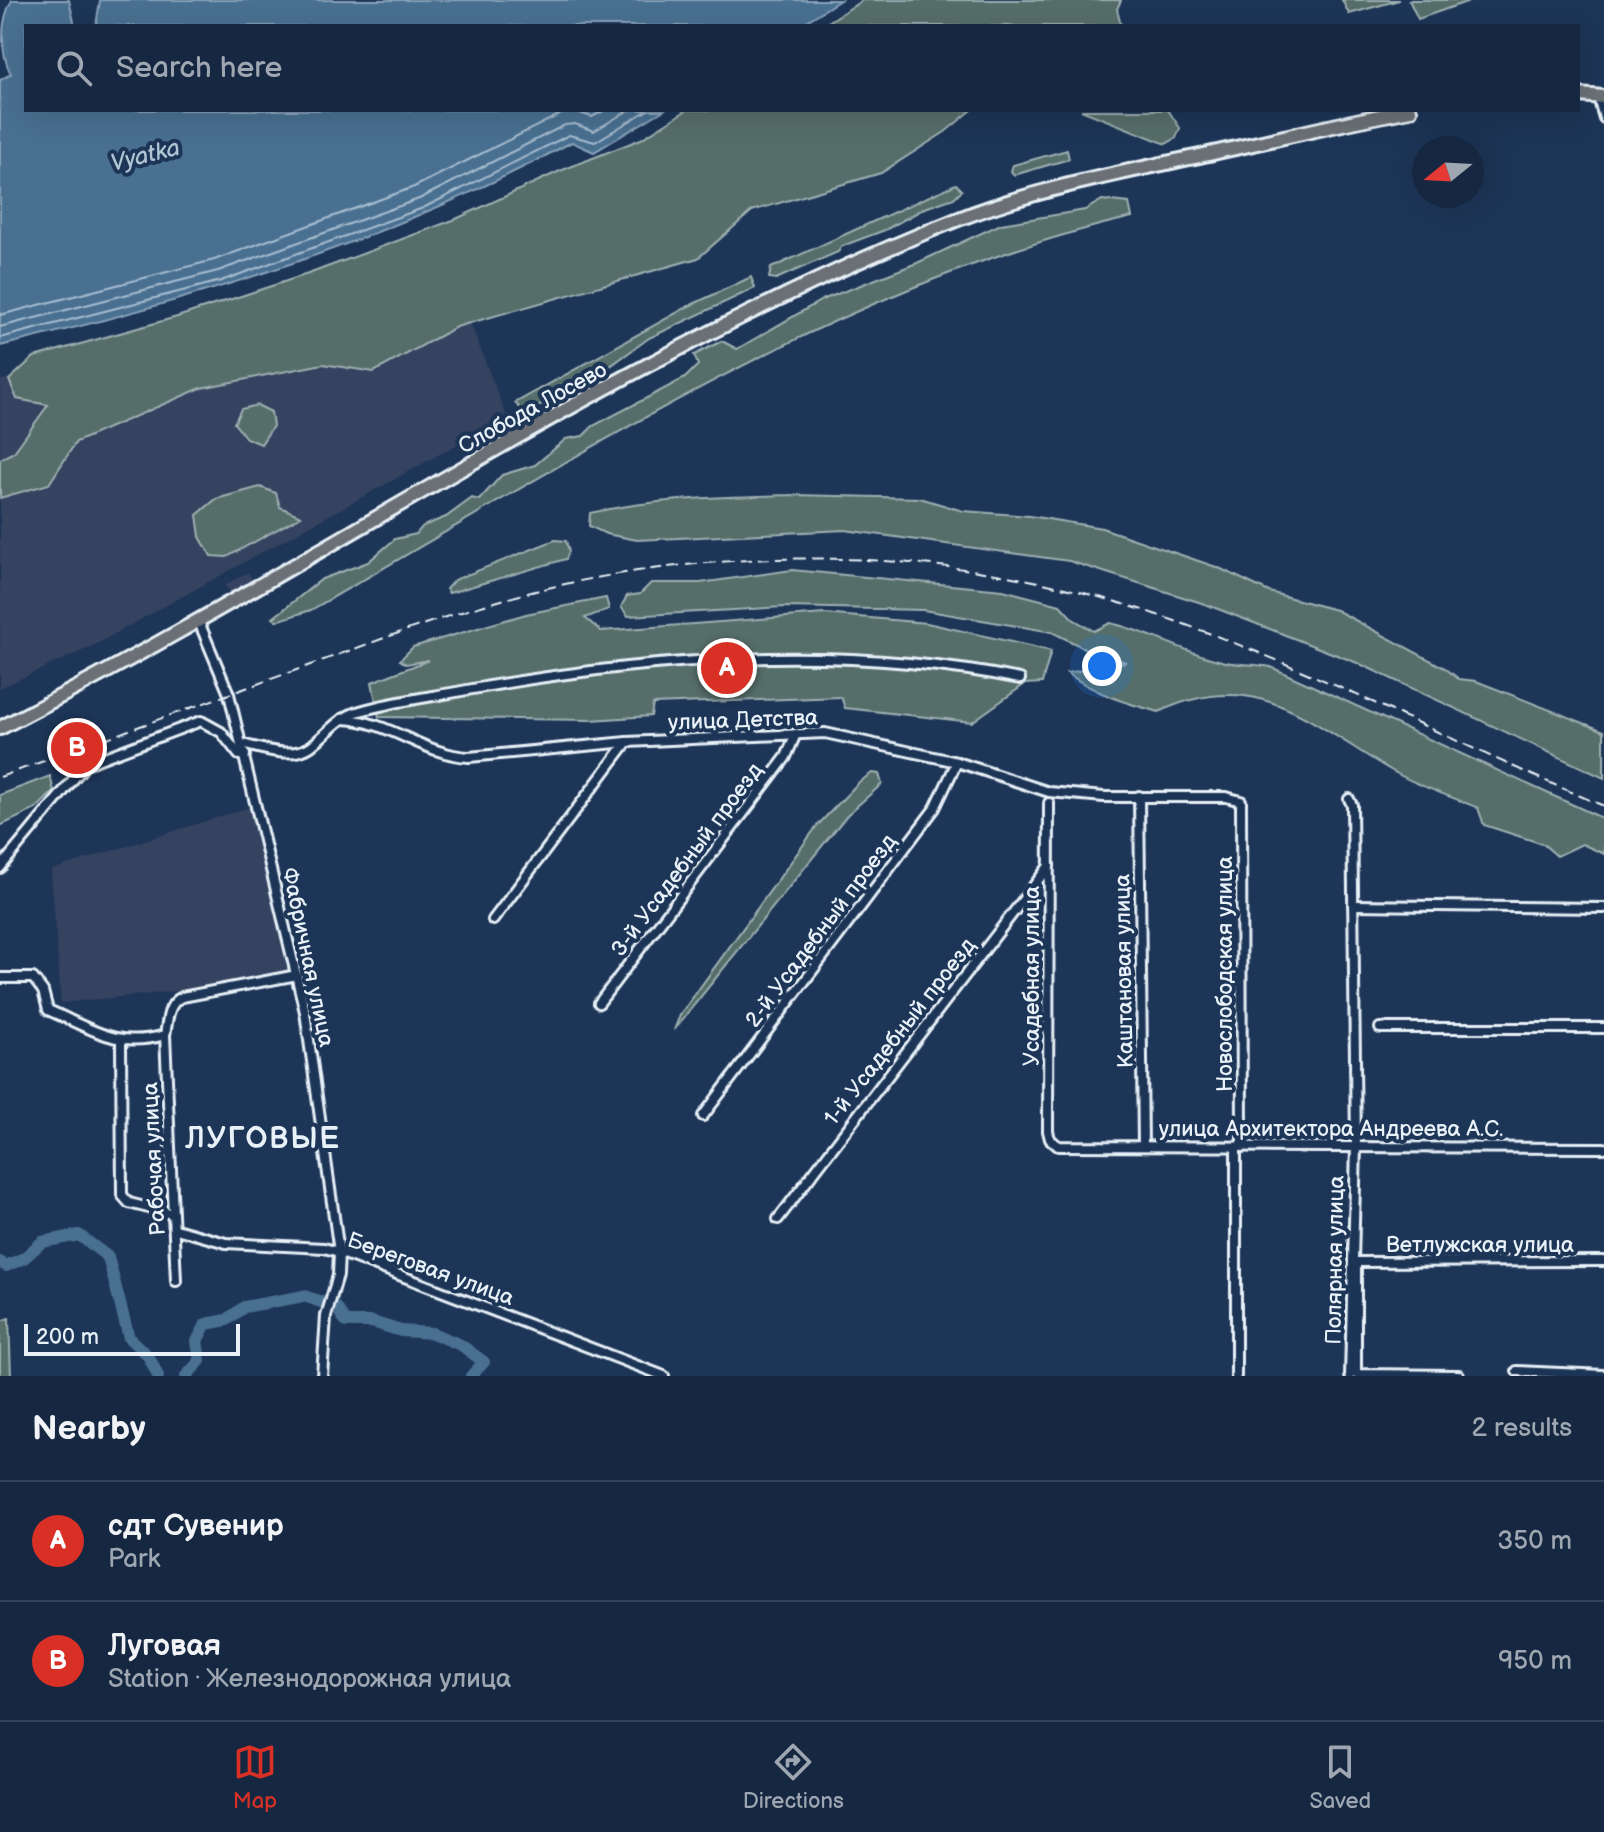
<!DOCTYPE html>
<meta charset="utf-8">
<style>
:root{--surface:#162841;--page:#23344c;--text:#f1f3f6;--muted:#9ea6b1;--line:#35445a;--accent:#d93025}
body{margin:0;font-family:"Balsamiq Sans",sans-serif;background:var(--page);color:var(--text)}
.compass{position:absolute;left:1412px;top:136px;width:72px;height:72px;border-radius:50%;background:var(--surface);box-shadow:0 8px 32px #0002;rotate:252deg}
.scale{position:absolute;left:24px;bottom:20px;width:216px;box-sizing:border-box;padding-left:8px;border:4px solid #e8f1f8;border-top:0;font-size:22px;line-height:28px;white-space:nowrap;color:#e8f1f8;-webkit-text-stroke:6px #1d3557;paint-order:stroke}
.you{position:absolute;left:1102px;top:666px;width:28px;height:28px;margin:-20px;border:6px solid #fff;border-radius:50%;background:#1a73e8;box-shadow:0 0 0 12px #1a73e833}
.badge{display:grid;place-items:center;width:52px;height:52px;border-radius:50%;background:var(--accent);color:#fff;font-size:26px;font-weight:700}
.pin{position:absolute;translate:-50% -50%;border:4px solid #fff;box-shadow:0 2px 8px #0006}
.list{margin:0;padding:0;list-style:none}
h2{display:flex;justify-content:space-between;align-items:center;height:104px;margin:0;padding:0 32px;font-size:34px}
h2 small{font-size:26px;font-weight:400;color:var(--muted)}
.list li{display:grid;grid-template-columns:52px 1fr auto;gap:24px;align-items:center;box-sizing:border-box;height:120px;padding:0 32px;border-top:2px solid var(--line)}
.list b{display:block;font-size:30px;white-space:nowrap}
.list p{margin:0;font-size:26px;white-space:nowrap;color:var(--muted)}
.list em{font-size:26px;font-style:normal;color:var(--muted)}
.icon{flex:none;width:44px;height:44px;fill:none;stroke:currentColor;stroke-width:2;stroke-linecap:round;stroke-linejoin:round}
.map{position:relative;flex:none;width:1604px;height:1376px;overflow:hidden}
.search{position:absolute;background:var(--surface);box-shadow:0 8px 32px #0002;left:24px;right:24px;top:24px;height:88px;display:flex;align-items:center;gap:20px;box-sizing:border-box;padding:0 28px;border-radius:0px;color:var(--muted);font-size:30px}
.sheet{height:344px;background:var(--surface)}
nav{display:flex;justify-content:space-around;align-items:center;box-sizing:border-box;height:112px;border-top:2px solid var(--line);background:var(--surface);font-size:22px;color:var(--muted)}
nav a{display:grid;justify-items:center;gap:4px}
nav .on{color:var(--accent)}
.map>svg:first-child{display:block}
.built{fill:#344360}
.green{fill:#566e6b;stroke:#9fb0b2;stroke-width:2}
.water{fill:#496f91;stroke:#89a3ba;stroke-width:2}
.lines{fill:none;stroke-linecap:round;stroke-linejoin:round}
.shore{stroke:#a8bdcf;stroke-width:2}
.river{stroke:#496f91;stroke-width:12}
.street-casing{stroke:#e8f1f8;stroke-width:14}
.primary-casing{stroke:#e8f1f8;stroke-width:18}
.street{stroke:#1d3557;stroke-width:8}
.primary{stroke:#6a7074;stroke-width:12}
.rail{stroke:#e8f1f8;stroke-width:2;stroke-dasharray:12 6;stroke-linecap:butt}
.labels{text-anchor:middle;stroke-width:8;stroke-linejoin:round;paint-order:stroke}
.street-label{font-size:22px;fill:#e8f1f8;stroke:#1d3557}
.water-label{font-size:24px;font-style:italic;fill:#b0c4d4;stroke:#1d3557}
.district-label{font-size:30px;font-weight:bold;letter-spacing:2px;fill:#e8f1f8;stroke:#1d3557}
</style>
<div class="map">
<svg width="1604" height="1376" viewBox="0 0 1604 1376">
<rect width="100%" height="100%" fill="#1d3557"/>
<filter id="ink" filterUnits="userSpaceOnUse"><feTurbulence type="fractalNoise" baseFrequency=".0125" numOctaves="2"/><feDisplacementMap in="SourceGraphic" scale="16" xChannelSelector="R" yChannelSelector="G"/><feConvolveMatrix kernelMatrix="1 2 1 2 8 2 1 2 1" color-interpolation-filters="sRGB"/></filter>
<g filter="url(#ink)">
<g class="built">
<path d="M 440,246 L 507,417 L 91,647 L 0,688 L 0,381 Z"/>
<path d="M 248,572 L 255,583 L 232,596 L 225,585 Z"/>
<path d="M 250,807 L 287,970 L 170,992 L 61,1003 L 51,870 Z"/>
</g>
<g class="green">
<path d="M 863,0 L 1121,0 L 1117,9 L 1121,26 L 822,26 Z"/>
<path d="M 1342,0 L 1399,0 L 1349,14 Z"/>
<path d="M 1409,0 L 1472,0 L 1418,19 Z"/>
<path d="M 687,110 L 972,110 L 945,132 L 881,173 L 752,211 L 698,258 L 456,327 L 374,372 L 323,364 L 201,388 L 76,442 L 49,484 L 0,498 L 0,459 L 14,452 L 48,405 L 17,399 L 9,380 L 34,357 L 177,317 L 311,273 L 456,219 L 560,171 L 641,139 Z"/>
<path d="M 1081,110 L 1168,110 L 1180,128 L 1176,138 L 1166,144 Z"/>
<path d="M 1067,150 L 1069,159 L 1014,175 L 1011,171 L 1013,165 Z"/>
<path d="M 956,184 L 962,190 L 954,198 L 925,208 L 885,230 L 842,246 L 838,252 L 776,279 L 769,278 L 771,268 Z"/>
<path d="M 1102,200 L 1129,203 L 1132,217 C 835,286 573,461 311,610 L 277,621 L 273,618 L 322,579 L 368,562 L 395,539 L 416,534 L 423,526 L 446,517 L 472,498 L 479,500 L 502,475 L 535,465 L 566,439 L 583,436 L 593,426 L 685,378 L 698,365 L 694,355 L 722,341 L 737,349 L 822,300 L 917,263 L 1001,224 L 1085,210 Z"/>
<path d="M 751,277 L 755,288 L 649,338 L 609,367 L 591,371 L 552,402 L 523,411 L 515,403 L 689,306 Z"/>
<path d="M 257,405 L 271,412 L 273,426 L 261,444 L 246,438 L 234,423 L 241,409 Z"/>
<path d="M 260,487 L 276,493 L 280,507 L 301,516 L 227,557 L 211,556 L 200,537 L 197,515 L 216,499 Z"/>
<path d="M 795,495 L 920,498 L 963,511 L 1030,516 L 1102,528 L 1219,568 L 1269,592 L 1336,610 L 1445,668 L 1459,679 L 1476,681 L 1604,731 L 1604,778 L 1360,664 L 1205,604 L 1069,561 L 845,530 L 637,540 L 606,534 L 589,526 L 590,513 C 658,498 725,497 795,495 Z"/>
<path d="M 555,540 L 566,541 L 569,551 L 566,559 L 449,593 L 446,589 L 454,580 Z"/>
<path d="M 792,570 L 1003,590 L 1060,605 L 1073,619 L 1094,631 L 1110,623 C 1150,632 1187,654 1226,662 C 1241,665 1256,664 1271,667 L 1604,819 L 1604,854 L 1582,844 L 1557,856 L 1543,844 L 1484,825 L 1478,808 C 1450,796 1420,787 1394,772 C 1312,725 1258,665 1159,712 C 1125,703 1096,694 1067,673 L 1126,662 L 1092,652 L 1052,632 L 923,610 L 785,607 L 628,616 L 621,607 L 627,596 L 640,594 L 651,583 L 700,583 Z"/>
<path d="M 606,598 L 609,609 L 585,618 L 601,631 L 824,614 L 927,623 L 1051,651 L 1042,683 L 1025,684 L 972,722 L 845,708 L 841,697 L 653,704 L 651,716 L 591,720 L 379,717 L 372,682 L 429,660 L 406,664 L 400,660 L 413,647 L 526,614 Z"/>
<path d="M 872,773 L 879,774 L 882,784 L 847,815 L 674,1030 L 680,1015 L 817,826 L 859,782 Z"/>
<path d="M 50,776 L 54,791 L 36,809 L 0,826 L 0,795 Z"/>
<path d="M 9,1318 L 11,1376 L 0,1376 L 0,1321 Z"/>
</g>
<g class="water">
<path d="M 12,0 L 69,0 L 75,26 L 26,26 L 26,110 L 664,110 L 594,152 L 572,142 C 388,241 202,298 0,346 L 0,80 L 11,74 C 0,53 0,21 12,0 Z"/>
<path d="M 100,0 L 840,0 L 799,26 L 96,26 Z"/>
</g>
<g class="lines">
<g class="shore">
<path d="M 0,315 L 214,260 L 414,187 L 561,114 L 577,112 L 592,117 L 605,110"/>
<path d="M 0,327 L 218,271 L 419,199 L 565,125 L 575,124 L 594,131 L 629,110"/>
<path d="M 0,338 L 221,281 L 423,208 L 569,135 L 595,142 L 648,110"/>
</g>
<g class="river">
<path d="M 0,1262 L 6,1266 L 24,1258 L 42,1242 L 79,1235 L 108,1257 L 129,1338 L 149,1357 L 158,1376"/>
<path d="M 186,1376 L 200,1361 L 197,1341 L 206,1324 L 227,1320 L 244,1307 L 304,1296 L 336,1307 L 346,1322 L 372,1322 L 401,1331 L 432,1333 L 461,1345 L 484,1362 L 471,1376"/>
</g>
<defs>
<g id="street">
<path d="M 1598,97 L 1604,118"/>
<path d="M 199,622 L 229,694 L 305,1012 L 339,1252 L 338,1275 L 326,1316 L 322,1376"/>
<path d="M 342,719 C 389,720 424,755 469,757 L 627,742 L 825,733 L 957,762 L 1049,792 L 1104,797 L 1226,797 L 1241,801 L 1242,1147"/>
<path d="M 241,744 C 261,748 292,760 311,746 C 328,733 338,717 360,711 C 394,701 431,697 467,690 C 648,657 839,643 1020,679"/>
<path d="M 1139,796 L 1143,1146"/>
<path d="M 1349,799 L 1352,805 L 1356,1146 L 1350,1376"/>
<path d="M 1049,803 L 1048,1131 L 1050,1139 L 1058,1146 L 1604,1148"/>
<path d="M 0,868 L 86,764 L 201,721 L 221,732 L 239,755 L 245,755"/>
<path d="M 1353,905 L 1604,908"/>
<path d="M 493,920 L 627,742"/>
<path d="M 0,978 L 33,978 L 43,991 L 48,1010 C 92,1029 116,1049 165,1035 C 168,1020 167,1004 182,997 L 297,975"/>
<path d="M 599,1003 L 786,757 L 796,734"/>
<path d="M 1380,1028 L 1604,1028"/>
<path d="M 165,1035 L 176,1281"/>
<path d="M 121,1042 L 122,1195 L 129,1203 L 172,1214"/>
<path d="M 703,1116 L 935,808 L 957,762"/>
<path d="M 778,1219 L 1049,866"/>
<path d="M 176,1229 L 226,1243 L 324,1248 L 339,1252 L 664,1376"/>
<path d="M 1517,1371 L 1604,1375"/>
<path d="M 1459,1375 L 1356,1374 L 1356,1262 L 1604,1261"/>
<path d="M 1236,1376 L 1236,1147"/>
</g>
<g id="primary">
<path d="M 1578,95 L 1604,97"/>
<path d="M 0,728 C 321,564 619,354 956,220 C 1035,189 1121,173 1204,155 C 1273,140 1341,123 1410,110"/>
</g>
</defs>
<use href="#street" class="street-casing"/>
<use href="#primary" class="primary-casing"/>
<use href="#street" class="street"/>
<use href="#primary" class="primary"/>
<path class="rail" d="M 0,777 C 101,740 201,704 302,668 C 384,638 466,607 552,587 C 732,546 935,548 1113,601 C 1283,651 1440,738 1604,806"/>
</g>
</g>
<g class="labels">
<g class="street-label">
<text transform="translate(532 407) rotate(-29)" y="8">Слобода Лосево</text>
<text transform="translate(743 719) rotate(-2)" y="8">улица Детства</text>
<text transform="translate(686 859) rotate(-53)" y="8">3-й Усадебный проезд</text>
<text transform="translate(820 930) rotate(-53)" y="8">2-й Усадебный проезд</text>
<text transform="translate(309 957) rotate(78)" y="8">Фабричная улица</text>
<text transform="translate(1123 971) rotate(-91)" y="8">Каштановая улица</text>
<text transform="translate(1224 974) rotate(-90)" y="8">Новослободская улица</text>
<text transform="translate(1031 976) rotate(-90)" y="8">Усадебная улица</text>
<text transform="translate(899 1031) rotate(-52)" y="8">1-й Усадебный проезд</text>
<text x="1331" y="1136">улица Архитектора Андреева А.С.</text>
<text transform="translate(153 1159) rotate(-93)" y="8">Рабочая улица</text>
<text x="1480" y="1252">Ветлужская улица</text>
<text transform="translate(1334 1260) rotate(-89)" y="8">Полярная улица</text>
<text transform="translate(431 1268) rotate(20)" y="8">Береговая улица</text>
</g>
<g class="water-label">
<text transform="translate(145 155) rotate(-14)" y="8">Vyatka</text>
</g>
<g class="district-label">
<text x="263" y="1148">ЛУГОВЫЕ</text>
</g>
</g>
</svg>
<svg class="compass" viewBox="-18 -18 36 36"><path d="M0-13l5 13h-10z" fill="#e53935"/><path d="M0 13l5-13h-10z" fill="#9ea6b1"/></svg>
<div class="scale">200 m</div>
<div class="you"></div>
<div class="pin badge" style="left:727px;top:668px">A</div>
<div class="pin badge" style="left:77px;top:748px">B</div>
<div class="search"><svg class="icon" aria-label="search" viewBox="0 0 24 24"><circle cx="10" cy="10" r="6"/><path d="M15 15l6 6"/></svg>Search here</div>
</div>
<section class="sheet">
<h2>Nearby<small>2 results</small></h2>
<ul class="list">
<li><span class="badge">A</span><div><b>сдт Сувенир</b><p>Park</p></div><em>350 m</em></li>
<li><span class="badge">B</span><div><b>Луговая</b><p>Station · Железнодорожная улица</p></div><em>950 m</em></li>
</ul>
</section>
<nav>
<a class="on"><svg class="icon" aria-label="map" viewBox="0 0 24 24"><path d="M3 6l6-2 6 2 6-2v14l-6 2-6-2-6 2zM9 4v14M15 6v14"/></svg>Map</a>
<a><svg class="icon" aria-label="directions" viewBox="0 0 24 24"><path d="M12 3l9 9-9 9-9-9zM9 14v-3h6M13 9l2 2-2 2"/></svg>Directions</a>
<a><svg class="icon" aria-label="saved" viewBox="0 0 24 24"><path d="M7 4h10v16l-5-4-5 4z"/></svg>Saved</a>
</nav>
